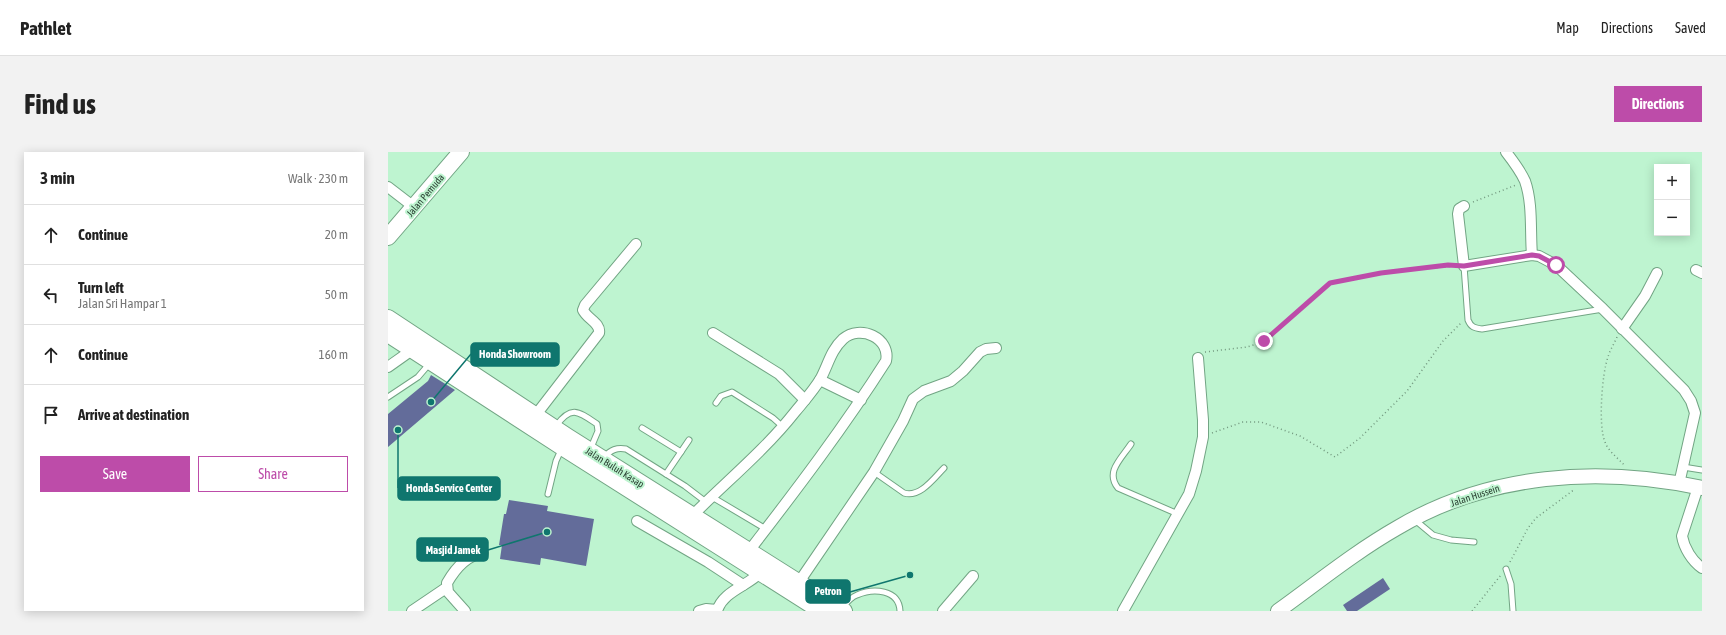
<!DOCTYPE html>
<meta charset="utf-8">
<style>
:root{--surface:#fff;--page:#f2f2f2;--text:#222;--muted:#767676;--line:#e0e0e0;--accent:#bd4ca9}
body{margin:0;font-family:"Asap Condensed",sans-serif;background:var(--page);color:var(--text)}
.controls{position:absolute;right:12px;top:12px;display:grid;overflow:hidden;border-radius:0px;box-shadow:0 2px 10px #0003}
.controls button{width:36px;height:36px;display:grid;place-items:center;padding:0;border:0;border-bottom:1px solid var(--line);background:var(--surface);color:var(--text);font:20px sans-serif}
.stop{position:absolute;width:12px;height:12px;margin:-9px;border:3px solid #bd4ca9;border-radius:50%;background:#fff}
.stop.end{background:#bd4ca9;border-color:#fff;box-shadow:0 1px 4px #0008}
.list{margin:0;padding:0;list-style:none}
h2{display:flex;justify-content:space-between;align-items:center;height:52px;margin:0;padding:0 16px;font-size:17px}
h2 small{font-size:13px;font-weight:400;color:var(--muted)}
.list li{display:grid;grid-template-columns:26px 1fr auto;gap:12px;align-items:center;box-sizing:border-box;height:60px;padding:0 16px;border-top:1px solid var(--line)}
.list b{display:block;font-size:15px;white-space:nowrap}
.list p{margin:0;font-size:13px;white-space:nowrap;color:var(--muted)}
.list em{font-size:13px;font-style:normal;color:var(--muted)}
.actions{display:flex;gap:8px;padding:12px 16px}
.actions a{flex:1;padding:9px 0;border:1px solid var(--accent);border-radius:0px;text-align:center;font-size:14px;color:var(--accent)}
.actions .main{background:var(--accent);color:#fff}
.icon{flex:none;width:22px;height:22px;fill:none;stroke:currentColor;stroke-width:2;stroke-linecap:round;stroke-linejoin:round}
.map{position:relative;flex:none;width:1314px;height:459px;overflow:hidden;border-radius:0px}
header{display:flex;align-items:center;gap:24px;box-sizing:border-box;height:56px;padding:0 20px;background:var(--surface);border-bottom:1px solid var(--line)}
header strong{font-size:19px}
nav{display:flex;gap:22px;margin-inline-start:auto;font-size:14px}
.intro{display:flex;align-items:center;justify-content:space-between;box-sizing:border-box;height:96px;padding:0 24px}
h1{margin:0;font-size:28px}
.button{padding:10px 18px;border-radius:0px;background:var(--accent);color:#fff;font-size:14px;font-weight:700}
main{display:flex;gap:24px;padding:0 24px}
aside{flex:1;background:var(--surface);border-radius:0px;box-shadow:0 2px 10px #0003}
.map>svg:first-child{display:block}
.building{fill:#636c9a}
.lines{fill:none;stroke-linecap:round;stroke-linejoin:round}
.service-casing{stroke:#72a584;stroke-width:7}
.minor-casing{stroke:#72a584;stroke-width:12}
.secondary-casing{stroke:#72a584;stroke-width:16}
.primary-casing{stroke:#72a584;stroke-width:18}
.trunk-casing{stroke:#72a584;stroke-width:18}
.path{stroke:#72977e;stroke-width:1.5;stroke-dasharray:1 3;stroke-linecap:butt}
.service{stroke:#fff;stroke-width:5}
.minor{stroke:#fff;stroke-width:10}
.secondary{stroke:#fff;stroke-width:14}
.primary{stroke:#fff;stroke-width:16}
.trunk{stroke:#fff;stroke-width:16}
.route{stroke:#bd4ca9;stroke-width:5}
.labels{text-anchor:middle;stroke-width:4;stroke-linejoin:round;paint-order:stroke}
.street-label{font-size:10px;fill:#2b4133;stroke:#bef4d0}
.leader{fill:none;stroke:#0f766e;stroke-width:1.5}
.callout-dot{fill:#0f766e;stroke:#bef4d0;stroke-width:1.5}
.callout{fill:#0f766e;stroke:#0f766e;stroke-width:1.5}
.callout-label{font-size:11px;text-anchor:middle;font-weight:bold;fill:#fff}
</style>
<header>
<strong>Pathlet</strong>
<nav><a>Map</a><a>Directions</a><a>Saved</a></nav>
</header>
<div class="intro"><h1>Find us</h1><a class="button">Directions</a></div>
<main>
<aside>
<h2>3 min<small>Walk · 230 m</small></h2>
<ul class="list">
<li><svg class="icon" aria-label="ahead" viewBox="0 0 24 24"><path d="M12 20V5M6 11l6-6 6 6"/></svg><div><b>Continue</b></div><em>20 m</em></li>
<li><svg class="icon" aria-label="left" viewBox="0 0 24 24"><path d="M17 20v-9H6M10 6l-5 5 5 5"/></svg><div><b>Turn left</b><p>Jalan Sri Hampar 1</p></div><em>50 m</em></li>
<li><svg class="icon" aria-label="ahead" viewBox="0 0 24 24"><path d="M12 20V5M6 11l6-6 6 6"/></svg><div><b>Continue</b></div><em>160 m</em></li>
<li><svg class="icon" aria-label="arrive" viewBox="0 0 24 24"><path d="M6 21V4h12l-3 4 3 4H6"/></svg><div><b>Arrive at destination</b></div></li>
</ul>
<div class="actions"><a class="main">Save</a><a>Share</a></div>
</aside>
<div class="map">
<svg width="1314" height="459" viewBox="0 0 1314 459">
<rect width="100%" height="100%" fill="#bef4d0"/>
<g class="building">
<path d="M 43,223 L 67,238 L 0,295 L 0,262 L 40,229 Z"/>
<path d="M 121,348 L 160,354 L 159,359 L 206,367 L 198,414 L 153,406 L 152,413 L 112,407 L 114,393 L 111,393 L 116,362 L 118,362 Z"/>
<path d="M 995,426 L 1002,437 L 969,459 L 959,459 L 955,453 Z"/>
</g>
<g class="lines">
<defs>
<g id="service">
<path d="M 1076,114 L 1080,168 C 1083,175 1086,176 1094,177 L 1215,157"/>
<path d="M 0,245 L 30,225 L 42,211"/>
<path d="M 328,251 L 333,244 L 344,240 L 385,266 L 395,275"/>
<path d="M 168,274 C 183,253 190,259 209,272 L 210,279 L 202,298"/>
<path d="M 254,276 L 293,300"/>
<path d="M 743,292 C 733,307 717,320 730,336 L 790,362"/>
<path d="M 216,305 C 223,298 229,295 238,297 L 297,334 L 318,350"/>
<path d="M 1295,315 L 1314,318"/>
<path d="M 486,320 L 516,341 C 532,346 546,326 556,316"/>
<path d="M 278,322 L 301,288"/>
<path d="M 160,342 L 168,309 L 173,298"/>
<path d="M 324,345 L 378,377"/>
<path d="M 1027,368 L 1045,383 L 1063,388 L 1086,390"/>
<path d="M 1118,417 L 1123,432 L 1125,459"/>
<path d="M 455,455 C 459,450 463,445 469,443 C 485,436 511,437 512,459"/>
</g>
<g id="minor">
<path d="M 1118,0 C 1125,9 1132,18 1137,29 C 1145,52 1142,79 1144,103"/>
<path d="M 0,35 L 26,55"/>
<path d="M 1076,54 L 1071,57 L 1070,62 L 1076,114 L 1144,103 L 1151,104 L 1168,113 L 1215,157 L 1296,238 L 1303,249 L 1307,261 L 1291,332"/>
<path d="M 1308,118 L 1314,121"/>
<path d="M 1234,177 L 1257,144 L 1269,121"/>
<path d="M 325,181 L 391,222 L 417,248"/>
<path d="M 0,215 L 24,198"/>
<path d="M 432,228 L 473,248"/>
<path d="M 147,264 L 211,181 C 213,171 199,167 195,158 L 197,153 L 248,92"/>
<path d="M 1310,335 L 1294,384 C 1296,396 1304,409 1314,416"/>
<path d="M 305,363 C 339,329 377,298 407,260 C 416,249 426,238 433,226 C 440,213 443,198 455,187 C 472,172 503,186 498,209 C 456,275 409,337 361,399"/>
<path d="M 249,369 L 320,410 L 355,433"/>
<path d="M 411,430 L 486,320 L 515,269 L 525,247 L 536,239 L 563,229 L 575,219 L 592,200 L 598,197 L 608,196"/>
<path d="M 24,459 L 58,436"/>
<path d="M 77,459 L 60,440 L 59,431 C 67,417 79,403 95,401"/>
<path d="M 311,459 L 318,457 L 329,458"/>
<path d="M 329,459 C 335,439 360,434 373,420"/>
<path d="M 555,459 L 585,424"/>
<path d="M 735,459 L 801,342 L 808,319 L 815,285 L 815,268 L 810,206"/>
</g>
<path id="secondary" d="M 890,459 C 929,431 967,400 1009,376 C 1101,321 1211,314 1314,336"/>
<path id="primary" d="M 0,85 L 73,0"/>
<g id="trunk">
<path d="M 0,166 L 180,285 L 456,459"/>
<path d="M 0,182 L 174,295 L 433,459"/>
</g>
</defs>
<use href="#service" class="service-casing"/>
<use href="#minor" class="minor-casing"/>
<use href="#secondary" class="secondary-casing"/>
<use href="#primary" class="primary-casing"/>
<use href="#trunk" class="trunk-casing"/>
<g class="path">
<path d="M 1085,50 L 1128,33"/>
<path d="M 1229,185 C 1226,192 1222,198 1220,205 C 1214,221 1210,274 1217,290 C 1220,299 1230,306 1236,313"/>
<path d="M 817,200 L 859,195 L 872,191 L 942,131 L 993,121 L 1066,114"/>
<path d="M 824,281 L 855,270 L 873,270 L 912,284 L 947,305 L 972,286 L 1019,239 L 1055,189 L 1073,171"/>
<path d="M 1122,410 L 1140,376 L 1148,366 L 1187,337"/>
<path d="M 1084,459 L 1113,423"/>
</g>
<use href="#service" class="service"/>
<use href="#minor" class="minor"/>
<use href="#secondary" class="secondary"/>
<use href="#primary" class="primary"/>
<use href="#trunk" class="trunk"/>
</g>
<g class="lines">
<path class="route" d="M 876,189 L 942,131 L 993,121 L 1060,113 L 1076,114 L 1144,103 L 1151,104 L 1168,113"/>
</g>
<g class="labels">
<g class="street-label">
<text transform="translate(37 43) rotate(-50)" y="4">Jalan Pemuda</text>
<text transform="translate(227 315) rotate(32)" y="4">Jalan Buluh Kasap</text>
<text transform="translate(1087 343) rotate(-18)" y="4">Jalan Hussein</text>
</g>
</g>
<path class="leader" d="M43 250L83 202M10 278L10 336M159 380L100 398M522 423L462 440"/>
<g class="callout-dot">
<circle cx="43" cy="250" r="4"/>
<circle cx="10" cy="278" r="4"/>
<circle cx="159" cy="380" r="4"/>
<circle cx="522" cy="423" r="4"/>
</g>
<g class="callout">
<rect x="83" y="191" width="88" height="23" rx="4"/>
<rect x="10" y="325" width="102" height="23" rx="4"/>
<rect x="29" y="386" width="71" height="23" rx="4"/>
<rect x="418" y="428" width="44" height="23" rx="4"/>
</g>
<g class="callout-label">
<text x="127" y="206">Honda Showroom</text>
<text x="61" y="340">Honda Service Center</text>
<text x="65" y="402">Masjid Jamek</text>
<text x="440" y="443">Petron</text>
</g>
</svg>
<div class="controls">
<button>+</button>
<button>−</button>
</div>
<div class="stop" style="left:1168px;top:113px"></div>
<div class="stop end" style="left:876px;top:189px"></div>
</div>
</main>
